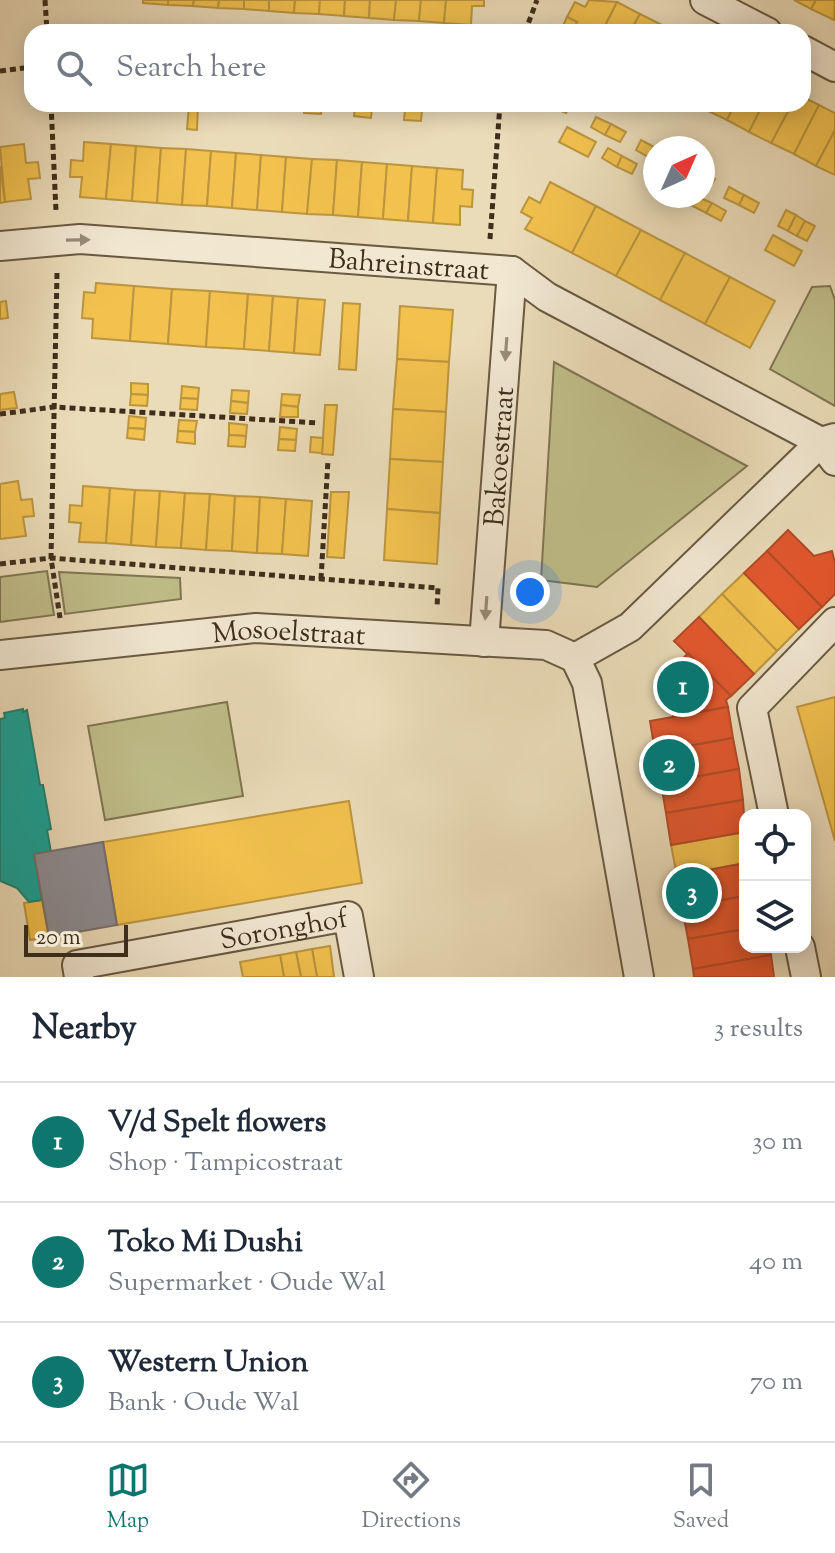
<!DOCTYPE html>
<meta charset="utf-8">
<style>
:root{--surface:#fff;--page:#f2f2f3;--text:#1f2937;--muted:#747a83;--line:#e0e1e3;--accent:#0f766e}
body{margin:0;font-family:"Sorts Mill Goudy",serif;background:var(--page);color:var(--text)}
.controls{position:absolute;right:24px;bottom:24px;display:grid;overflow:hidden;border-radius:16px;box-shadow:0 4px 20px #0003}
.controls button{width:72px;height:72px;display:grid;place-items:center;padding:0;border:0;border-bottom:2px solid var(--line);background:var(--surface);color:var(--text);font:40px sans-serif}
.compass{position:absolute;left:643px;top:136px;width:72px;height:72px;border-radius:50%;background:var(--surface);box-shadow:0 4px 20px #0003;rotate:45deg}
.scale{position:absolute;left:24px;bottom:20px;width:104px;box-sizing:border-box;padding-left:8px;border:4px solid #3e2e1b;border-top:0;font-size:22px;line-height:28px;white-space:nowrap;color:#3e2e1b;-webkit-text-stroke:6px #f2e8d2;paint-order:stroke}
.you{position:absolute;left:530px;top:592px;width:28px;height:28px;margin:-20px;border:6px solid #fff;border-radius:50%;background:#1a73e8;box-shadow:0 0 0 12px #1a73e833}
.badge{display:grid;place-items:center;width:52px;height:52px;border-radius:50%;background:var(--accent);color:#fff;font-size:26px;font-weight:700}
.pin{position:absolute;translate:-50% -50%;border:4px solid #fff;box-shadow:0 2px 8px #0006}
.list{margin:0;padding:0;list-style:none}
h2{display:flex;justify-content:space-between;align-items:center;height:104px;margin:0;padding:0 32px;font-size:34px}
h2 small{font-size:26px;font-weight:400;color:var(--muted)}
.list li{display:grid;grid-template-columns:52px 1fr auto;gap:24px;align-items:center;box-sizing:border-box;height:120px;padding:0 32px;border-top:2px solid var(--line)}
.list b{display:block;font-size:30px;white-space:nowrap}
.list p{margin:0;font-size:26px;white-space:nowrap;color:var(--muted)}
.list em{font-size:26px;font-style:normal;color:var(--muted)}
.icon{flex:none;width:44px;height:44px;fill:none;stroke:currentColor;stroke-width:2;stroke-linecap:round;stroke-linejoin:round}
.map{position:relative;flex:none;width:835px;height:977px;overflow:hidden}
.search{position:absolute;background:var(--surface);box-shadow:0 4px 20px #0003;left:24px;right:24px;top:24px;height:88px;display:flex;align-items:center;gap:20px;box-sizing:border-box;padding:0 28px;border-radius:24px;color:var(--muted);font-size:30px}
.sheet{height:464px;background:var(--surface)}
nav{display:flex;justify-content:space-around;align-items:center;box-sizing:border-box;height:112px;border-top:2px solid var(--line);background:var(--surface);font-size:22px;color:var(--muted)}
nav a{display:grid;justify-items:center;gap:4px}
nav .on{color:var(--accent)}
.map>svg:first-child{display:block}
.green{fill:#c0be8a;stroke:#7f7652;stroke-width:2}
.homes{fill:#f2c14e;stroke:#bc953f;stroke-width:2}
.shops{fill:#e4572e;stroke:#b24b28;stroke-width:2}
.public{fill:#17a398;stroke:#238072;stroke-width:2}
.industry{fill:#8d8d92;stroke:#75706e;stroke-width:2}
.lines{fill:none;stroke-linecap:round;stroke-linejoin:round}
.street-casing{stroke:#695a42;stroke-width:32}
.path{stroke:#3e2e1b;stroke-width:5;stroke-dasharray:6 4;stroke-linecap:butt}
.street{stroke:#f2e8d2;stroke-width:28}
.oneway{fill:#988b76}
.labels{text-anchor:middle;stroke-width:8;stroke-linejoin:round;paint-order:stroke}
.street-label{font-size:28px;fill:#3e2e1b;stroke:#f2e8d2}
</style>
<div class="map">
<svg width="835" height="977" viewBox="0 0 835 977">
<rect width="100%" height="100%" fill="#ebdcb9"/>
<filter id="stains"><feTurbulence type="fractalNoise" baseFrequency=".0025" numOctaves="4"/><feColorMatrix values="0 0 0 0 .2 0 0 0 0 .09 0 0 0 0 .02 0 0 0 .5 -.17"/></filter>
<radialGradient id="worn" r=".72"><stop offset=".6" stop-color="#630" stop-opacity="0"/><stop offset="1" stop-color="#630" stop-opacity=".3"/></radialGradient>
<g class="green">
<path d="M 830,286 L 835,300 L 835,406 L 770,369 L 812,287 Z"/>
<path d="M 554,362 L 747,466 L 597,587 L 541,580 Z"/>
<path d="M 47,571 L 54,615 L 0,622 L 0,577 Z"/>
<path d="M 59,572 L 180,578 L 181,599 L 65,614 Z"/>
<path d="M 227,702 L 243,796 L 105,820 L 88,726 Z"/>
</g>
<g class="homes">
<path d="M 143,0 L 168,0 L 168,5 L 143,3 Z"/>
<path d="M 168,0 L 194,0 L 193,6 L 168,5 Z"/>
<path d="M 194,0 L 219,0 L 218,8 L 193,6 Z"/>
<path d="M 219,0 L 244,0 L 244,9 L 218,8 Z"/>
<path d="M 244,0 L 269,0 L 269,11 L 244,9 Z"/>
<path d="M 269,0 L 295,0 L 294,13 L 269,11 Z"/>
<path d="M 295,0 L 320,0 L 319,14 L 294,13 Z"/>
<path d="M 320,0 L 345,0 L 344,16 L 319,14 Z"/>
<path d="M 345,0 L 370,0 L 369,18 L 344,16 Z"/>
<path d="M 370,0 L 396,0 L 394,20 L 369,18 Z"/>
<path d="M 396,0 L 421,0 L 419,21 L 394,20 Z"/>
<path d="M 421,0 L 446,0 L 444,23 L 419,21 Z"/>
<path d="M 446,0 L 484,0 L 484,6 L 472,6 L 471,25 L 444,23 Z"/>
<path d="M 589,0 L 617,2 L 602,32 L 572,32 L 577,22 L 567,17 L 575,2 L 585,7 Z"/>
<path d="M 794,0 L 816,0 L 811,9 Z"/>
<path d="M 816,0 L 835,0 L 834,20 L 811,9 Z"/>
<path d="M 617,2 L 640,14 L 630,32 L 602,32 Z"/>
<path d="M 640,14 L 662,25 L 659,32 L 630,32 Z"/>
<path d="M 567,17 L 577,22 L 572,32 L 560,32 Z"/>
<path d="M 662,25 L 676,32 L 659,32 Z"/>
<path d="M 803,97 L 819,105 L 794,154 L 771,143 L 792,104 L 803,104 Z"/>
<path d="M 228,104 L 246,104 L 246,109 L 228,108 Z"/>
<path d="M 304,104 L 322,104 L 321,114 L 304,113 Z"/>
<path d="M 405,104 L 423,104 L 422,110 L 405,109 Z"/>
<path d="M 558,104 L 571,104 L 566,113 L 556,109 Z"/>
<path d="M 707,104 L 735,104 L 727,120 L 704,109 Z"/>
<path d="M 735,104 L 763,104 L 749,132 L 727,120 Z"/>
<path d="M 763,104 L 792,104 L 771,143 L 749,132 Z"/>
<path d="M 189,105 L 198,106 L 197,130 L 187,129 Z"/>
<path d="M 355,105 L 372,106 L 371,118 L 354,116 Z"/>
<path d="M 819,105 L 835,113 L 835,130 L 816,166 L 794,154 Z"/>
<path d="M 405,109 L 422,110 L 421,121 L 404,120 Z"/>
<path d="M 596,117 L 611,124 L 605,135 L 591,127 Z"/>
<path d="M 611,124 L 626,132 L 620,142 L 605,135 Z"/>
<path d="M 567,127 L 596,142 L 588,157 L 559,142 Z"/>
<path d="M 835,130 L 835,175 L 816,166 Z"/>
<path d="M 641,140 L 656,148 L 650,158 L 636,150 Z"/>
<path d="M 84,142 L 111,144 L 106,199 L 80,197 L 82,177 L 70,177 L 71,160 L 83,161 Z"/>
<path d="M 24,144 L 26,163 L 38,162 L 40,178 L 28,179 L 31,199 L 5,202 L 0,147 Z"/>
<path d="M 111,144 L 136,146 L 132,201 L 106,199 Z"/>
<path d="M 136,146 L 161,148 L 157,203 L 132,201 Z"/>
<path d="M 161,148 L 186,149 L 182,205 L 157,203 Z"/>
<path d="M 608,148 L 622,156 L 617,167 L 602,158 Z"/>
<path d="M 186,149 L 211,151 L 207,206 L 182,205 Z"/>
<path d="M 211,151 L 236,153 L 232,208 L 207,206 Z"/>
<path d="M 236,153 L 261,155 L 257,210 L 232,208 Z"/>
<path d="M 261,155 L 286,157 L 282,212 L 257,210 Z"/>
<path d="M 622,156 L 637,164 L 632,174 L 617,167 Z"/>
<path d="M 286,157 L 312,159 L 307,214 L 282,212 Z"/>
<path d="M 312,159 L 337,160 L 333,215 L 307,214 Z"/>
<path d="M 337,160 L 362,162 L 358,217 L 333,215 Z"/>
<path d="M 362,162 L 387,164 L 383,219 L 358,217 Z"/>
<path d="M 387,164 L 412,166 L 408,221 L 383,219 Z"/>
<path d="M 0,166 L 5,202 L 0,203 Z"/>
<path d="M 412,166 L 437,168 L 433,223 L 408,221 Z"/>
<path d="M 437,168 L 463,170 L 462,189 L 473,190 L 472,207 L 460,206 L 460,225 L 433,223 Z"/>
<path d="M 703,173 L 715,179 L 709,189 L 703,186 Z"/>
<path d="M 550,182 L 596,206 L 572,253 L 525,229 L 532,218 L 521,212 L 529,197 L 540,203 Z"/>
<path d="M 729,187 L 744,195 L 739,205 L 724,198 Z"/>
<path d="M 744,195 L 759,203 L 754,213 L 739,205 Z"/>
<path d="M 696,196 L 712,203 L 706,213 L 691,205 Z"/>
<path d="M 712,203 L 726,211 L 721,221 L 706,213 Z"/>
<path d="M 596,206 L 641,230 L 616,276 L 572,253 Z"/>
<path d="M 786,210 L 796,215 L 788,231 L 778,226 Z"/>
<path d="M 796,215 L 805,221 L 797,236 L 788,231 Z"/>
<path d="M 805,221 L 815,226 L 807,241 L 797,236 Z"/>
<path d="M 641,230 L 685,253 L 660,300 L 616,276 Z"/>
<path d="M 773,235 L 802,251 L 794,266 L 765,250 Z"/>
<path d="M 685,253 L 730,277 L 705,324 L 660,300 Z"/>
<path d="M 730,277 L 775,301 L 750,348 L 705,324 Z"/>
<path d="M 96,283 L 134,286 L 130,341 L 92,338 L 93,319 L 82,318 L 84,292 L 95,293 Z"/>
<path d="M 134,286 L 172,289 L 168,344 L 130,341 Z"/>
<path d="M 172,289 L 210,291 L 206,347 L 168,344 Z"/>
<path d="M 210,291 L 248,294 L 244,349 L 206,347 Z"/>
<path d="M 248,294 L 273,296 L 269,351 L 244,349 Z"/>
<path d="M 273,296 L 298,298 L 294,353 L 269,351 Z"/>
<path d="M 298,298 L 325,300 L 320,355 L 294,353 Z"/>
<path d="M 6,301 L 8,318 L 0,319 L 0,302 Z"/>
<path d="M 343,303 L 360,304 L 356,370 L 339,369 Z"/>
<path d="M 400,306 L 453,310 L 449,362 L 397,359 Z"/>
<path d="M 397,359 L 449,362 L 446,412 L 393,409 Z"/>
<path d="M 131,383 L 148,384 L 148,395 L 131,394 Z"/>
<path d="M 182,386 L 199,388 L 198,399 L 181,398 Z"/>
<path d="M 232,390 L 249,391 L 248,403 L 231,401 Z"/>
<path d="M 14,392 L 17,408 L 0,410 L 0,394 Z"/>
<path d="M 131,394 L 148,395 L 147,406 L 130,405 Z"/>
<path d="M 282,394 L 300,395 L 298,407 L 281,405 Z"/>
<path d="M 181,398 L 198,399 L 197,410 L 180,409 Z"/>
<path d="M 231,401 L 248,403 L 247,414 L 230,413 Z"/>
<path d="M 281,405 L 298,407 L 298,417 L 280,417 Z"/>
<path d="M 325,405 L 337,405 L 333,455 L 322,454 Z"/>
<path d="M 393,409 L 446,412 L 443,462 L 390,459 Z"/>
<path d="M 129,416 L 146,418 L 145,429 L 128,428 Z"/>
<path d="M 179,420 L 197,421 L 195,432 L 178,431 Z"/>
<path d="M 229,423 L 247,425 L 246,436 L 229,435 Z"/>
<path d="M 280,427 L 297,429 L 296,440 L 279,439 Z"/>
<path d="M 128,428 L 145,429 L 144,440 L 127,438 Z"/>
<path d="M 178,431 L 195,432 L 195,444 L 177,442 Z"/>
<path d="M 229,435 L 246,436 L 245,447 L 228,446 Z"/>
<path d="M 311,437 L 323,438 L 322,453 L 310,452 Z"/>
<path d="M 279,439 L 296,440 L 295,451 L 278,450 Z"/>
<path d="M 390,459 L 443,462 L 440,513 L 387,509 Z"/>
<path d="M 18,481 L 21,500 L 32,499 L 34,516 L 23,517 L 26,536 L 0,539 L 0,484 Z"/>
<path d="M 83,486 L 110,488 L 106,543 L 79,542 L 81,523 L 69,522 L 70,505 L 82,506 Z"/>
<path d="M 110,488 L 135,490 L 131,545 L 106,543 Z"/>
<path d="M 135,490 L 160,491 L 156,547 L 131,545 Z"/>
<path d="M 160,491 L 185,493 L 181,548 L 156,547 Z"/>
<path d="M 331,492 L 349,492 L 344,558 L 327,557 Z"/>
<path d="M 185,493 L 210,494 L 206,550 L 181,548 Z"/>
<path d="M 210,494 L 235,496 L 232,551 L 206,550 Z"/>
<path d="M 235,496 L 260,497 L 257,553 L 232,551 Z"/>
<path d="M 260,497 L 286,499 L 282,554 L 257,553 Z"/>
<path d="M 286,499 L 312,501 L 308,556 L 282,554 Z"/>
<path d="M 387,509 L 440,513 L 437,564 L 384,560 Z"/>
<path d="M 744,573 L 799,629 L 777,651 L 722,594 Z"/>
<path d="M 722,594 L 777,651 L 754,674 L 699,617 Z"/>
<path d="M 835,697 L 835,841 L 797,707 Z"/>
<path d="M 349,801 L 362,883 L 117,925 L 103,842 Z"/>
<path d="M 745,832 L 745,863 L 677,876 L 671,845 Z"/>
<path d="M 42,900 L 49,937 L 30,940 L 24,903 Z"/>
<path d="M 330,946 L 334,977 L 317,977 L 312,949 Z"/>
<path d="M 312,949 L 317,977 L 301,977 L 296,952 Z"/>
<path d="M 296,952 L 301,977 L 284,977 L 280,955 Z"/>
<path d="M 280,955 L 284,977 L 243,977 L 240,962 Z"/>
</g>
<g class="shops">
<path d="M 788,530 L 814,556 L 832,551 L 835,563 L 835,594 L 822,607 L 767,551 Z"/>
<path d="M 767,551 L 822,607 L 799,629 L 744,573 Z"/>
<path d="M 699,617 L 754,674 L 731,696 L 674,641 Z"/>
<path d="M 688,653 L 731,696 L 726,700 L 728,707 L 673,716 L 668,682 L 669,674 Z"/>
<path d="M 728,707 L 733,738 L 655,752 L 650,721 Z"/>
<path d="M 733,738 L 739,769 L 661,783 L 655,752 Z"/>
<path d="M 739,769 L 743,800 L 666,813 L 661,783 Z"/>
<path d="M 743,800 L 745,832 L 671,845 L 666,813 Z"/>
<path d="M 745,863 L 745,896 L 682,907 L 677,876 Z"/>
<path d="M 745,896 L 745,929 L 688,939 L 682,907 Z"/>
<path d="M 745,929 L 745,947 L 769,947 L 771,955 L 693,969 L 688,939 Z"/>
<path d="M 771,955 L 774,977 L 694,977 L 693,969 Z"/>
</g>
<path class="public" d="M 23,709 L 23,712 L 27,710 L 40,785 L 43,785 L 51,829 L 47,830 L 51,852 L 34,854 L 42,900 L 29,902 L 17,888 L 0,881 L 0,719 L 5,718 L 4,713 Z"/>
<path class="industry" d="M 103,842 L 117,925 L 49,937 L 34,854 Z"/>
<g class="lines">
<defs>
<g id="street">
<path d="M 705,0 L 767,32"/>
<path d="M 803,50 L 835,67"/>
<path id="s1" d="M 0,246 L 80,239 L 512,271 L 547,297 L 821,442 L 835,461"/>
<path id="s2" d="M 484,642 L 512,271"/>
<path id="s3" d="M 0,655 L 256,628 L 546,645 L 575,658"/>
<path d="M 575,658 L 630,627 L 821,442 L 835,438"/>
<path d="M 575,658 L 587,683 L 639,977"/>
<path d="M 774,815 L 752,708 L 835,622"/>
<path d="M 800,947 L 806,977"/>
<path id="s4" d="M 79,977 L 77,965 L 348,916 L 359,977"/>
</g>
</defs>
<use href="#street" class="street-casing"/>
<g class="path">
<path d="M 45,0 L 47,32"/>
<path d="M 525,32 L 537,0"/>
<path d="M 0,71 L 32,67"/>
<path d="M 51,104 L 56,211"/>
<path d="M 490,239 L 500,104"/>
<path d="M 57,273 L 51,558 L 60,618"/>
<path d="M 0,414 L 54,407 L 319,423"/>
<path d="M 0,564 L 51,558 L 438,588 L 437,608"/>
<path d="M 321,579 L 328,460"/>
</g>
<use href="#street" class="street"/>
</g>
<defs><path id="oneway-solid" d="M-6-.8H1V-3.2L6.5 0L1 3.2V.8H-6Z" transform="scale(2)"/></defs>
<g class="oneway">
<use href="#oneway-solid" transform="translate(78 240) rotate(-1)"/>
<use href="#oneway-solid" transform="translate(506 349) rotate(94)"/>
<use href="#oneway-solid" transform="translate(486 608) rotate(94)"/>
</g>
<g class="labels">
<g class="street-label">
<text dy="10" stroke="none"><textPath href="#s1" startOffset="410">Bahreinstraat</textPath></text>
<text dy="10" stroke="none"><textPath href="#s2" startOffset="186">Bakoestraat</textPath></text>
<text dy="10" stroke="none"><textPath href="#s3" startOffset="290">Mosoelstraat</textPath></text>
<text dy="10" stroke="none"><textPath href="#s4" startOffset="222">Soronghof</textPath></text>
</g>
</g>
<rect width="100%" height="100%" filter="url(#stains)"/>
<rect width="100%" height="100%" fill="url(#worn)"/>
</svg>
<div class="controls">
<button><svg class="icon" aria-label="locate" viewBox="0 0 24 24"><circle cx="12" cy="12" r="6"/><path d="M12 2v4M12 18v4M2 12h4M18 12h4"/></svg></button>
<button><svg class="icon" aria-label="layers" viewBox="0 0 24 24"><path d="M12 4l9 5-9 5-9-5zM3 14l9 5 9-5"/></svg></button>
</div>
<svg class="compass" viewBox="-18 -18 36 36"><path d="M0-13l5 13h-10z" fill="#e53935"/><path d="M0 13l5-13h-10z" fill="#747a83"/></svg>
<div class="scale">20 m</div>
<div class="you"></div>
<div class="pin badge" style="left:683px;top:687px">1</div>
<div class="pin badge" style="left:669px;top:765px">2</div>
<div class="pin badge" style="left:692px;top:893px">3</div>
<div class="search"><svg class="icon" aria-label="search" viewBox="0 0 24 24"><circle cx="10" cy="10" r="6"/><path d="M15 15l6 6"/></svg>Search here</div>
</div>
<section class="sheet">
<h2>Nearby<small>3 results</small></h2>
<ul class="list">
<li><span class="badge">1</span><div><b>V/d Spelt flowers</b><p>Shop · Tampicostraat</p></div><em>30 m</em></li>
<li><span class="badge">2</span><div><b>Toko Mi Dushi</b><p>Supermarket · Oude Wal</p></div><em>40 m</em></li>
<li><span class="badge">3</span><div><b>Western Union</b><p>Bank · Oude Wal</p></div><em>70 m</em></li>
</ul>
</section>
<nav>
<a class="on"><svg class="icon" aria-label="map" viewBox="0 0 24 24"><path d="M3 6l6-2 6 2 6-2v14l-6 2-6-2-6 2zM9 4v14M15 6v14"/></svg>Map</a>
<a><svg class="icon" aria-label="directions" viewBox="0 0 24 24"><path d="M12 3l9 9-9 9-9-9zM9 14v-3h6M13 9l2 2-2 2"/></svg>Directions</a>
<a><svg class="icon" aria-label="saved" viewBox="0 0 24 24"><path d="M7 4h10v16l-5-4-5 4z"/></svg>Saved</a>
</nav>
